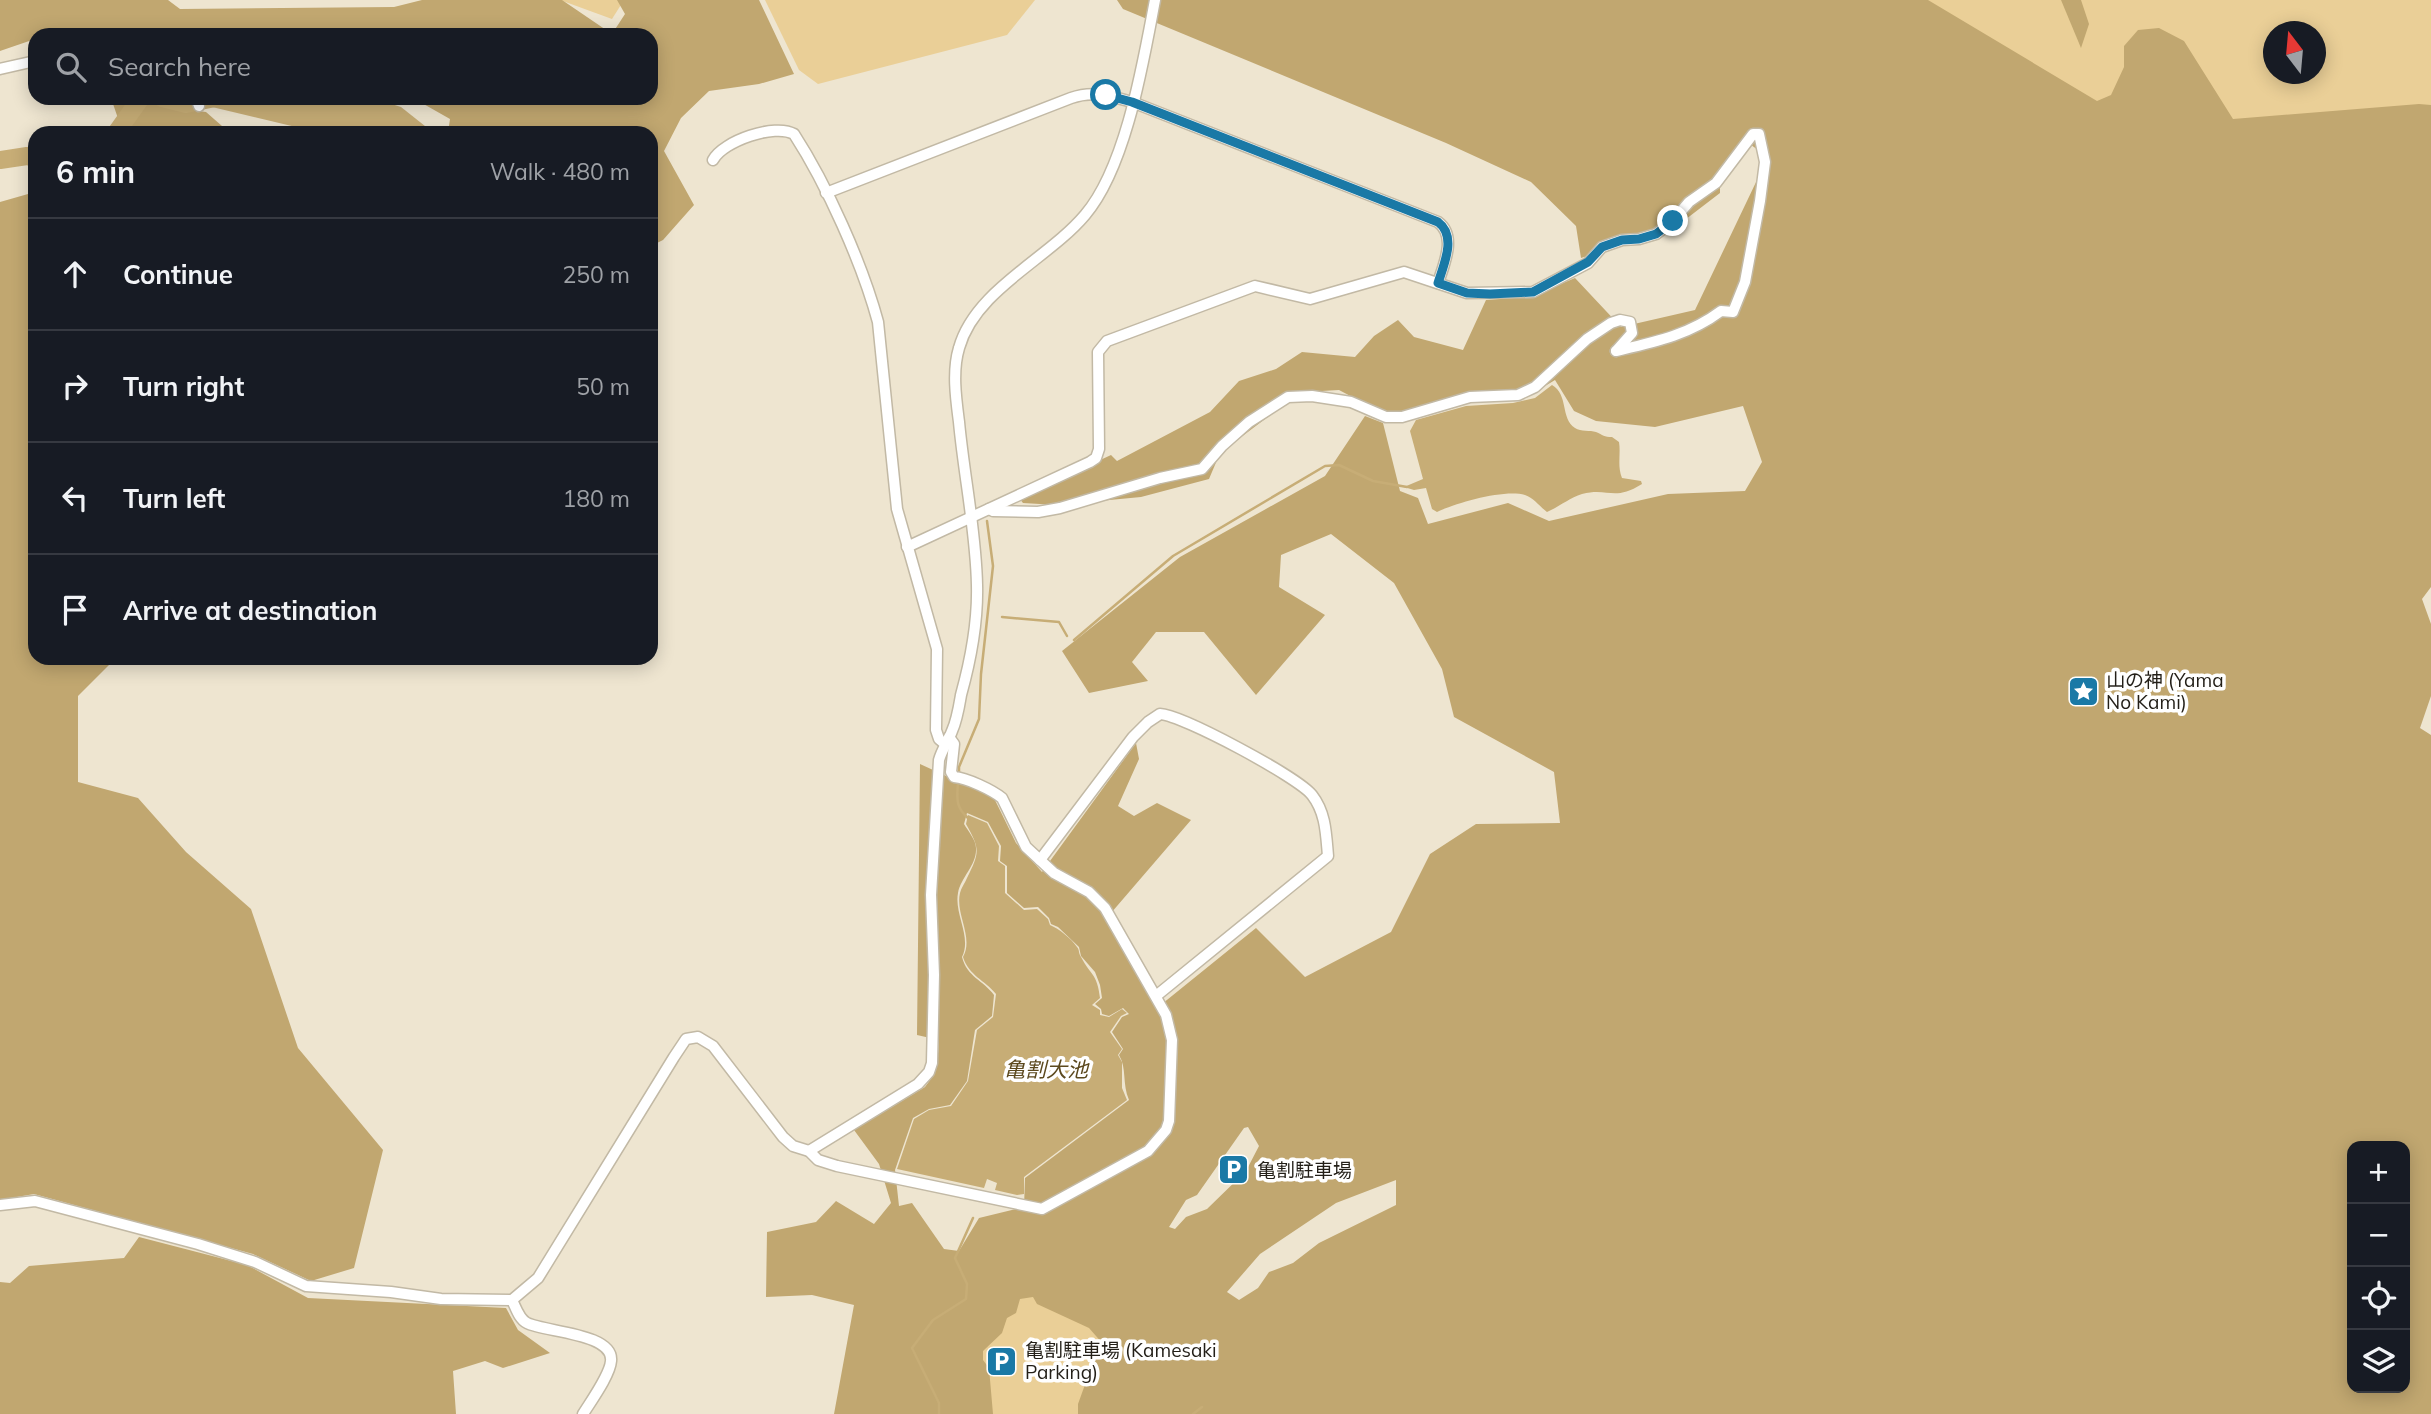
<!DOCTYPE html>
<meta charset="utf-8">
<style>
:root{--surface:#171b24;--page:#242831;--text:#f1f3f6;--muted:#9ea1a6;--line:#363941}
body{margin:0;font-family:Mulish,"Noto Sans JP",sans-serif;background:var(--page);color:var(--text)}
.controls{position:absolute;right:21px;bottom:21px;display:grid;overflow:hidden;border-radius:14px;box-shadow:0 4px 18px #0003}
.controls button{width:63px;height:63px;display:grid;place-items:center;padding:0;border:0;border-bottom:2px solid var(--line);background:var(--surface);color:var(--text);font:35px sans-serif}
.compass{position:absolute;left:2263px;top:21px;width:63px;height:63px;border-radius:50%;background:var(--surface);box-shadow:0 4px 18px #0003;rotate:344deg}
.stop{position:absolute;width:21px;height:21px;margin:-16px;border:5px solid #1a79a6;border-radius:50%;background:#fff}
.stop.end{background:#1a79a6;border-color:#fff;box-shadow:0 2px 7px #0008}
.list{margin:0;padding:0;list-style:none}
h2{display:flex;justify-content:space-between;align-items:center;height:91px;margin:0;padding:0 28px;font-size:30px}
h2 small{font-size:23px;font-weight:400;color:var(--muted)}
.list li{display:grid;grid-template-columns:46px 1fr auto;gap:21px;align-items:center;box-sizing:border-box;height:112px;padding:0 28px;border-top:2px solid var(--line)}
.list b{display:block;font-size:26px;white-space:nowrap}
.list em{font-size:23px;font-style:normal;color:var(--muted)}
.icon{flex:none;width:38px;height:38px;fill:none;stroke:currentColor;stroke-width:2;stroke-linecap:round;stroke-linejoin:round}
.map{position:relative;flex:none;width:2431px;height:1414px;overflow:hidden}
.search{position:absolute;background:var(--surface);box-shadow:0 4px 18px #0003;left:28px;top:28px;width:630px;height:77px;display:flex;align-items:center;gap:18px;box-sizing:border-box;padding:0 24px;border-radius:21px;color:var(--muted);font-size:26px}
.panel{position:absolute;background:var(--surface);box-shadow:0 4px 18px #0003;left:28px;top:126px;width:630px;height:539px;border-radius:21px}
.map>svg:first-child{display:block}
.green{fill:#eacf97;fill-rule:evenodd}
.forest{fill:#c1a770;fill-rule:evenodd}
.water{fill:#c7ad76}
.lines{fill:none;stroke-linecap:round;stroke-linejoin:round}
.stream{stroke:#c7ad76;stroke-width:2.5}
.river{stroke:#c7ad76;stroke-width:18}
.minor-casing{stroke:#c2b9a5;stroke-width:13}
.minor{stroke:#fff;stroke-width:10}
.route{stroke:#1a79a6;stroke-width:9}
.labels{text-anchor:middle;stroke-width:7;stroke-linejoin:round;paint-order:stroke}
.poi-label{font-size:19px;fill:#231f18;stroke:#fff;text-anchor:start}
.water-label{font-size:21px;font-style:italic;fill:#5c491e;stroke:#fff}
</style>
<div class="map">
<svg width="2431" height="1414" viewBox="0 0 2431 1414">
<rect width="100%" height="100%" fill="#eee5d0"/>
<g class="green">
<path d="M 560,0 L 624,0 L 612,19 Z"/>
<path d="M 765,0 L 1035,0 L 1007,35 L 818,84 L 799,70 Z"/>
<path d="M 1539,0 L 2431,0 L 2431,139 L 2352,195 ZM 2274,32 L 2316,32 L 2316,74 L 2274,74 Z"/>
<path d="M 980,1273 L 1150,1279 L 1137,1414 L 976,1414 Z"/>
</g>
<g class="forest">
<path d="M 0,0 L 168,0 L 180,9 L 394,7 L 422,0 L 562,0 L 612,34 L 625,14 L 617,0 L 759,0 L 794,74 L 759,84 L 709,91 L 681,118 L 664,151 L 694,205 L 663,240 L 651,246 L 651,133 L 448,133 L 450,119 L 413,98 L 651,98 L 651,35 L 35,35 L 35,39 L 0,51 Z"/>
<path d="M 1117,0 L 1928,0 L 2097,101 L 2111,95 L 2124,67 L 2124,46 L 2138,30 L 2159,28 L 2184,41 L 2233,119 L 2419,104 L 2431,105 L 2431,587 L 2422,599 L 2431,624 L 2431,696 L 2420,728 L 2431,735 L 2431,1414 L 1078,1414 L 1078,1404 L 1096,1354 L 1103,1355 L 1103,1344 L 1089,1328 L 1037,1304 L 1033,1297 L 1020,1299 L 1016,1313 L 1007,1318 L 1002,1333 L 983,1351 L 983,1360 L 989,1368 L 993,1414 L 834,1414 L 854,1305 L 812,1295 L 766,1297 L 767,1232 L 816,1222 L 836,1201 L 874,1224 L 891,1203 L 879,1164 L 854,1130 L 925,1087 C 937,1073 938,1059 939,1040 L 917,1035 L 920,764 L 994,798 L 1016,843 L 1042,872 L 1136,743 L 1139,759 L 1118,806 L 1134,816 L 1157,803 L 1191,820 L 1105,920 L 1157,1008 L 1256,928 L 1305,977 L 1391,932 L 1430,854 L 1476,824 L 1560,823 L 1554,772 L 1454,717 L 1442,669 L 1394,583 L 1331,534 L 1281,555 L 1279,587 L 1325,615 L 1256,695 L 1204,632 L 1156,632 L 1132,662 L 1148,681 L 1089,693 L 1062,651 L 1180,557 L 1325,476 L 1365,416 L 1383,423 L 1400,491 L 1418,498 L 1428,524 L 1508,503 L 1549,521 L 1668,494 L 1745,491 L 1762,462 L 1743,406 L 1655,427 L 1596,421 L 1574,411 L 1555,380 L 1530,395 L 1469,402 L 1398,421 L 1339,390 L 1286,393 L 1285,404 L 1220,453 L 1209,479 L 1141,497 L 1057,505 L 1023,503 L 1019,498 L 1111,455 L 1117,461 L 1210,412 L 1239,381 L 1276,369 L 1302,352 L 1355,357 L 1374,336 L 1398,320 L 1414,337 L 1463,350 L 1486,300 L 1530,297 L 1575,278 L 1621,327 L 1695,310 L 1768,157 L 1744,140 L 1720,173 L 1720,193 L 1673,229 L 1581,258 L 1576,226 L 1531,182 L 1446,143 L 1123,9 ZM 967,813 L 988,822 L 1001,846 L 1000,861 L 1007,866 L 1007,893 L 1024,908 L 1038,907 L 1049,918 L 1051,924 L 1058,927 L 1079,947 L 1081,956 L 1095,972 L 1100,985 L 1102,998 L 1095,1004 L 1101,1009 L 1102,1014 L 1109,1016 L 1123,1008 L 1129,1014 L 1122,1017 L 1112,1032 L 1123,1049 L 1119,1055 C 1127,1068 1122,1084 1129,1100 L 1025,1178 L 1024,1207 L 979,1218 L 959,1251 L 944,1249 L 912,1203 L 899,1206 L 895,1170 L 913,1118 L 929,1109 L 950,1105 L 967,1081 L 975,1030 L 992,1016 L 994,995 C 983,980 967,977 962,957 C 972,937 954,914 958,893 C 961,877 977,865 976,848 C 976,840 968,831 964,824 ZM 1248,1127 L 1259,1146 L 1246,1171 L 1207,1209 L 1186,1217 L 1175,1229 L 1169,1227 L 1186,1200 L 1197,1195 L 1244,1128 ZM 2352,1146 L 2405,1146 L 2405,1388 L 2352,1388 ZM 1396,1180 L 1396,1205 L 1319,1243 L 1293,1263 L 1269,1272 L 1258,1288 L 1239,1300 L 1227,1292 L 1260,1254 L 1336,1203 Z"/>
<path d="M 2061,0 L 2081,0 L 2089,24 L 2081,48 Z"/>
<path d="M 111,98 L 191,98 L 191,110 L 206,112 L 230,133 L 123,133 Z"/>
<path d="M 35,192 L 35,658 L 116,658 L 78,696 L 78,782 L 138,798 L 186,852 L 251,909 L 298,1048 L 383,1150 L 354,1268 L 311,1281 L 253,1254 L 34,1194 L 0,1200 L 0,202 Z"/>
<path d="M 139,1237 L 247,1265 L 308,1298 L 506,1308 L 518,1330 L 550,1353 L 503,1368 L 485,1361 L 453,1371 L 456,1414 L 0,1414 L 0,1282 L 10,1283 L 29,1266 L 124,1258 Z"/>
</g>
<g class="water">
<path d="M 209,98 L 373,98 L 401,107 L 430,130 L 429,133 L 321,133 L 212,107 Z"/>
<path d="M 1552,385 C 1569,395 1560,418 1575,428 C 1581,432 1590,430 1596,432 C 1603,435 1604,437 1612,437 L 1619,442 C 1621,454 1617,466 1622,478 L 1641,481 L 1642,484 C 1613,502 1609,487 1582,494 C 1569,498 1559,507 1547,512 C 1540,507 1534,498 1525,495 C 1504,489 1456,503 1437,512 L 1432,509 L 1426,488 L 1414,490 L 1404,487 L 1423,479 L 1410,431 L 1416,420 L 1466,406 L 1513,403 L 1535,398 Z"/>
<path d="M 968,815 L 987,823 L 999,846 L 998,861 L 1005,866 L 1005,893 L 1024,910 L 1037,909 L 1048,919 L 1050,925 C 1059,929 1071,938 1077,947 C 1080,951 1078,952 1081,957 C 1091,976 1097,973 1100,998 L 1092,1005 L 1100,1010 L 1100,1015 L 1109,1017 L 1122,1009 L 1127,1013 L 1121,1016 L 1110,1032 L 1122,1049 L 1118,1055 L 1122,1062 L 1122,1088 L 1127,1100 L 1024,1177 L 1024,1194 L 1017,1195 L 995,1190 L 997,1183 L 987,1179 L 984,1188 L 897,1169 L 914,1119 L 929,1110 L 951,1106 L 968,1081 L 977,1030 L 993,1017 L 996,994 C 985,980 969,976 963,957 C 974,937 955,914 960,893 C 961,888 965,883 967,878 C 980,852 980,849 966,824 Z"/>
</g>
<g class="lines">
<g class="stream">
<path d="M 1002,617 L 1059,622 L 1067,636"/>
<path d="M 1074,640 L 1173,556 L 1325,466 L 1339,465 L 1373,481 L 1407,487"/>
<path d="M 959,775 L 959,767 L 979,719 L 981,674 L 993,566 L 987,521"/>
<path d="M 958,782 C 957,799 955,807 969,819"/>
<path d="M 939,1414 L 939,1403 L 912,1348 L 933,1320 L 966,1299 L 967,1284 L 955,1258 L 973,1218"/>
<path d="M 1193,1414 L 1202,1407"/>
</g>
<g class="river">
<path d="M 162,98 L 186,104 L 215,98"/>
<path d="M 116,133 L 141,98"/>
<path d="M 0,160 L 27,156 L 35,158"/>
</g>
<defs>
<g id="minor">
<path d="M 0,69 L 35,61"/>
<path d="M 196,98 L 199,106"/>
<path d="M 713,160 C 723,141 775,123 794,134 C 827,185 862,263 878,322 L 897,509 L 937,649 L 936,730 L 939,739 L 945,744"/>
<path d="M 826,193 L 1071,98 C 1093,90 1110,96 1132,102 L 1438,222 C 1457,236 1444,264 1438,283"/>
<path d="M 989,509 L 993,511 L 1038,512 L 1060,508 L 1160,478 L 1202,469 L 1222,446 L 1249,422 L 1288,397 L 1312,396 L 1351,402 L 1386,417 L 1402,417 L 1470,397 L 1518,395 L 1535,387 L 1587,339 L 1611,323 L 1620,320 L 1630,322 L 1632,333 L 1616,351"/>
<path d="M 907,547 L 1090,462 L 1096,458 L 1099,449 L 1098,352 L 1107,341 L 1255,286 L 1310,299 L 1404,272 L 1467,293 L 1533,292 L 1588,263 L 1602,247 L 1622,240 L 1639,239 L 1656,234 L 1673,221 L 1689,202 L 1716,183 L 1753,134 L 1759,134 L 1765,162 L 1760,201 L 1745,282 L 1733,312 L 1721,311 C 1689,335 1655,342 1616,351"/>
<path d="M 1040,860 L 1133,737 L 1148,722 L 1160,714 C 1182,715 1298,777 1312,795 C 1326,813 1326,834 1328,856 L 1156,996"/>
<path d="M 809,1151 L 918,1084 L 929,1072 L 932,1063 L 934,975 L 931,895 L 939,760 C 942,749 948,742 952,731 C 957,720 959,707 961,695 C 971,659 978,623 977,585 C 976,531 964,476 959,422 C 956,399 952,371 959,348 C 975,290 1048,259 1085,215 C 1126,167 1143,63 1155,0"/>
<path d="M 0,1205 L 35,1201 L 198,1244 L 255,1262 L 306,1286 L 391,1292 L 441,1299 L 512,1300 L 538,1278 L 674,1057 L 686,1039 L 698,1037 L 713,1046 L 783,1137 L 793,1146 L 809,1151 L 818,1160 L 837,1166 L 1042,1209 L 1148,1151 L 1166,1130 L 1169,1121 L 1172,1040 L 1166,1015 L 1105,908 L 1089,892 L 1054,873 L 1026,847 L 1002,798 C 992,790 967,778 954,777 L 951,772 L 954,744 L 949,737"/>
<path d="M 512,1300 C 516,1308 519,1319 527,1323 C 544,1332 614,1333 611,1361 C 610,1375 591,1401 583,1414"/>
</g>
</defs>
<use href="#minor" class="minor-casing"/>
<use href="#minor" class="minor"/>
</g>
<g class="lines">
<path class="route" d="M 1106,95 L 1132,102 L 1438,222 C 1457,236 1444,264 1438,283 L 1467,293 L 1490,294 L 1533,292 L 1588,262 L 1602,247 L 1622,240 L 1639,239 L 1656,234 L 1673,221"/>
</g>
<defs>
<symbol id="sight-square" viewBox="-11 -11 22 22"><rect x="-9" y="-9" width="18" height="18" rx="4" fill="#1a79a6" stroke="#fff"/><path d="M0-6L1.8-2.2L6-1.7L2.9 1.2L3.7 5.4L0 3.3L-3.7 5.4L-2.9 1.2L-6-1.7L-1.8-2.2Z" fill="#fff"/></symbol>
<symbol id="parking-square" viewBox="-11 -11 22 22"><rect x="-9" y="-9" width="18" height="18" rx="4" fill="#1a79a6" stroke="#fff"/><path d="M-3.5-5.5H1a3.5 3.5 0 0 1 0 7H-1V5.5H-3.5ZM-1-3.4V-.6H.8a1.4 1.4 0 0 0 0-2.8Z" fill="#fff"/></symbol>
</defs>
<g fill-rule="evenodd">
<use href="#sight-square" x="2066" y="674" width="35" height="35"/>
<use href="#parking-square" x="1216" y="1152" width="35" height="35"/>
<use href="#parking-square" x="984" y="1344" width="35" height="35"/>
</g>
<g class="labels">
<g class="poi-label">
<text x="2106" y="687">山の神 (Yama<tspan x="2106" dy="22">No Kami)</tspan></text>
<text x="1257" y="1177">亀割駐車場</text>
<text x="1025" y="1357">亀割駐車場 (Kamesaki<tspan x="1025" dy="22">Parking)</tspan></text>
</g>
<g class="water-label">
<text x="1046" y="1077">亀割大池</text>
</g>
</g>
</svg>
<div class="controls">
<button>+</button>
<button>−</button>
<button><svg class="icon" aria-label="locate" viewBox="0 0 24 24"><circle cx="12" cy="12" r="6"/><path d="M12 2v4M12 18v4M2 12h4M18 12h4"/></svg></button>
<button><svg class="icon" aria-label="layers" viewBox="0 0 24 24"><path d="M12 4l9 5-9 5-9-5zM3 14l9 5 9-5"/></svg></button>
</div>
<svg class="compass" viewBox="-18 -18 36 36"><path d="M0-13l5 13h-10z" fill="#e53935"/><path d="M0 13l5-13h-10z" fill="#9ea1a6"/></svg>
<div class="stop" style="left:1106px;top:95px"></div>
<div class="stop end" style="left:1673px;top:221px"></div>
<div class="search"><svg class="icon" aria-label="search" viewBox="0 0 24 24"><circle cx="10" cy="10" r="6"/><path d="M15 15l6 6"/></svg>Search here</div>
<section class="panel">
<h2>6 min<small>Walk · 480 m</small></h2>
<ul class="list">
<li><svg class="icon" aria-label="ahead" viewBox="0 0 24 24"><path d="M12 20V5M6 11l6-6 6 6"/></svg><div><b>Continue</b></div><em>250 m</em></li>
<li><svg class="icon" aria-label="right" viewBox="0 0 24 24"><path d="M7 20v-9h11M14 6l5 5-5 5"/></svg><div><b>Turn right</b></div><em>50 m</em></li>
<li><svg class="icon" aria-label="left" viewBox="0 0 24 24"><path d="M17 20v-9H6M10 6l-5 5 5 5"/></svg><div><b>Turn left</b></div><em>180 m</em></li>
<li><svg class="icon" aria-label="arrive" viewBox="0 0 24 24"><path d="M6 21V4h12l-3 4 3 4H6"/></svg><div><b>Arrive at destination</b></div></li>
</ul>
</section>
</div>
